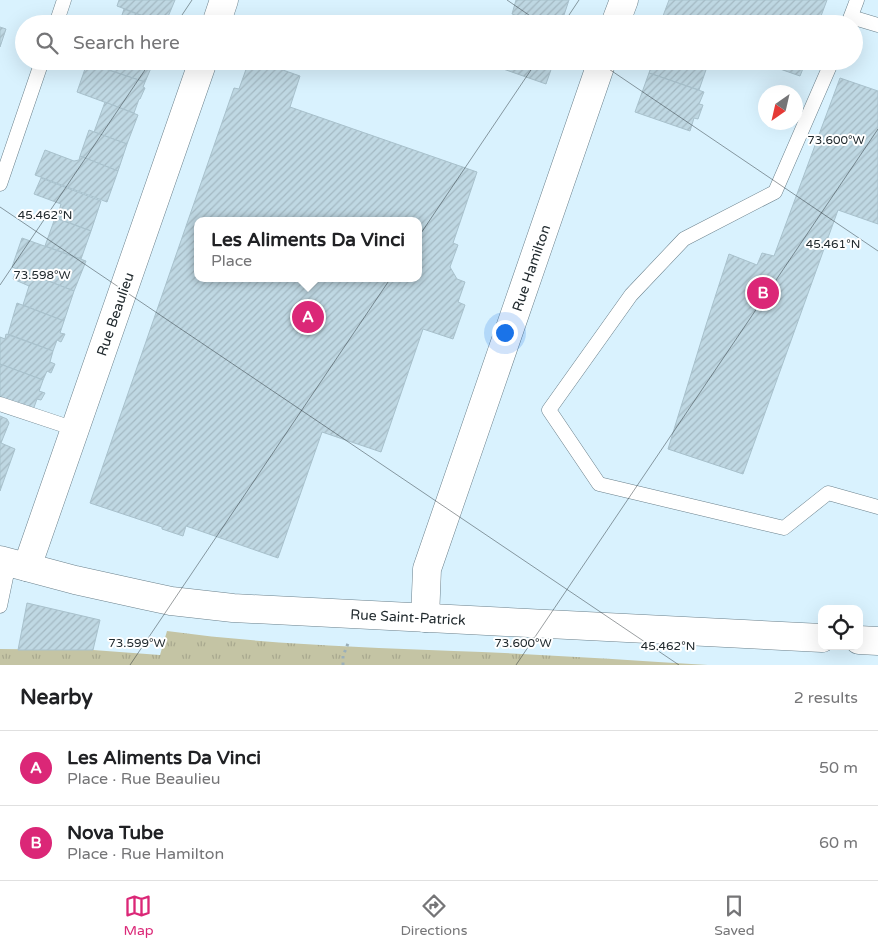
<!DOCTYPE html>
<meta charset="utf-8">
<style>
:root{--surface:#fff;--page:#f6f6f6;--text:#202124;--muted:#757577;--line:#e0e0e0;--accent:#db2777}
body{margin:0;font-family:"Varela Round",sans-serif;background:var(--page);color:var(--text)}
.controls{position:absolute;right:15px;bottom:15px;display:grid;overflow:hidden;border-radius:10px;box-shadow:0 5px 20px #0002}
.controls button{width:45px;height:45px;display:grid;place-items:center;padding:0;border:0;border-bottom:1px solid var(--line);background:var(--surface);color:var(--text);font:25px sans-serif}
.compass{position:absolute;left:758px;top:85px;width:45px;height:45px;border-radius:50%;background:var(--surface);box-shadow:0 5px 20px #0002;rotate:214deg}
.you{position:absolute;left:504px;top:332px;width:18px;height:18px;margin:-12px;border:4px solid #fff;border-radius:50%;background:#1a73e8;box-shadow:0 0 0 8px #1a73e833}
.badge{display:grid;place-items:center;width:32px;height:32px;border-radius:50%;background:var(--accent);color:#fff;font-size:16px;font-weight:700}
.pin{position:absolute;translate:-50% -50%;border:2px solid #fff;box-shadow:0 1px 5px #0006}
.popup{position:absolute;left:194px;top:217px;width:228px;height:65px;box-sizing:border-box;display:grid;place-content:center;border-radius:10px;background:var(--surface);filter:drop-shadow(0 1px 4px #0005);font-size:16px;white-space:nowrap;color:var(--muted)}
.popup b{font-size:19px;color:var(--text)}
.popup::after{content:'';position:absolute;left:50%;top:100%;margin-left:-10px;border:10px solid transparent;border-top-color:var(--surface)}
.list{margin:0;padding:0;list-style:none}
h2{display:flex;justify-content:space-between;align-items:center;height:65px;margin:0;padding:0 20px;font-size:21px}
h2 small{font-size:16px;font-weight:400;color:var(--muted)}
.list li{display:grid;grid-template-columns:32px 1fr auto;gap:15px;align-items:center;box-sizing:border-box;height:75px;padding:0 20px;border-top:1px solid var(--line)}
.list b{display:block;font-size:19px;white-space:nowrap}
.list p{margin:0;font-size:16px;white-space:nowrap;color:var(--muted)}
.list em{font-size:16px;font-style:normal;color:var(--muted)}
.icon{flex:none;width:28px;height:28px;fill:none;stroke:currentColor;stroke-width:2;stroke-linecap:round;stroke-linejoin:round}
.map{position:relative;flex:none;width:878px;height:665px;overflow:hidden}
.search{position:absolute;background:var(--surface);box-shadow:0 5px 20px #0002;left:15px;right:15px;top:15px;height:55px;display:flex;align-items:center;gap:12px;box-sizing:border-box;padding:0 18px;border-radius:28px;color:var(--muted);font-size:19px}
.sheet{height:215px;background:var(--surface)}
nav{display:flex;justify-content:space-around;align-items:center;box-sizing:border-box;height:70px;border-top:1px solid var(--line);background:var(--surface);font-size:14px;color:var(--muted)}
nav a{display:grid;justify-items:center;gap:2px}
nav .on{color:var(--accent)}
.map>svg:first-child{display:block}
.grass{fill:url(#grass-tufts)}
.building{fill:url(#building-hatch);stroke:#a8c1cc;fill-rule:evenodd}
.lines{fill:none;stroke-linecap:round;stroke-linejoin:round}
.service-casing{stroke:#6b818c;stroke-width:15}
.minor-casing{stroke:#6b818c;stroke-width:29}
.secondary-casing{stroke:#6b818c;stroke-width:29}
.path{stroke:#9bafb8;stroke-width:3;stroke-dasharray:2.5 4;stroke-linecap:butt}
.service{stroke:#fff;stroke-width:14}
.minor{stroke:#fff;stroke-width:28}
.secondary{stroke:#fff;stroke-width:28}
.ticks{fill:none;stroke:#20292d;stroke-width:1;stroke-opacity:0.45}
.labels{text-anchor:middle;stroke-width:4;stroke-linejoin:round;paint-order:stroke}
.street-label{font-size:14px;fill:#20292d;stroke:#fff}
.ticks-label{font-size:12px;text-anchor:middle;fill:#20292d;stroke:#fff;stroke-width:4;stroke-linejoin:round;paint-order:stroke}
</style>
<div class="map">
<svg width="878" height="665" viewBox="0 0 878 665">
<defs>
<pattern id="grass-tufts" width="24" height="20" patternUnits="userSpaceOnUse" patternTransform="scale(1.25)"><rect width="24" height="20" fill="#c4c4a4"/><path d="M3 7l-1-3M5 7V3M7 7l1-3M15 17l-1-3M17 17v-4M19 17l1-3" fill="none" stroke="#a8a88e"/></pattern>
<pattern id="building-hatch" width="6" height="6" patternUnits="userSpaceOnUse" patternTransform="scale(1.25)"><rect width="6" height="6" fill="#bfd8e3"/><path d="M-1 1l2-2M0 6l6-6M5 7l2-2" fill="none" stroke="#a4b9c3"/></pattern>
</defs>
<rect width="100%" height="100%" fill="#d9f2fe"/>
<path class="grass" d="M 167,631 C 262,644 358,647 454,651 C 539,654 624,660 708,665 L 0,665 L 0,649 L 93,650 L 160,655 Z"/>
<g class="building">
<path d="M 119,0 L 175,0 L 165,24 L 117,6 Z"/>
<path d="M 516,0 L 569,0 L 561,24 L 540,24 L 512,14 Z"/>
<path d="M 669,0 L 827,0 L 818,24 L 660,24 Z"/>
<path d="M 124,9 L 163,24 L 119,24 Z"/>
<path d="M 0,27 L 6,29 L 0,47 Z"/>
<path d="M 88,61 L 154,61 L 145,82 L 87,63 Z"/>
<path d="M 249,61 L 257,61 L 300,76 L 290,107 L 477,172 L 453,243 L 458,245 L 450,267 L 457,279 L 465,282 L 458,302 L 465,305 L 453,339 L 423,329 L 381,452 L 322,432 L 278,558 L 186,526 L 183,536 L 162,529 L 162,527 L 90,503 L 234,88 L 239,89 ZM 198,221 L 418,221 L 418,278 L 198,278 Z"/>
<path d="M 490,61 L 554,61 L 546,84 L 489,64 Z"/>
<path d="M 653,61 L 709,61 L 699,90 L 649,73 Z"/>
<path d="M 757,61 L 806,61 L 800,76 Z"/>
<path d="M 87,63 L 145,82 L 143,87 L 145,88 L 140,99 L 139,99 L 134,113 L 77,92 Z"/>
<path d="M 649,73 L 704,92 L 699,104 L 703,105 L 698,119 L 694,118 L 690,131 L 635,112 Z"/>
<path d="M 840,78 L 878,91 L 878,224 L 838,210 L 743,474 L 668,449 L 707,322 L 729,254 L 757,265 L 762,253 L 774,256 Z"/>
<path d="M 105,102 L 138,115 L 127,144 L 94,132 Z"/>
<path d="M 89,130 L 127,144 L 118,171 L 80,156 Z"/>
<path d="M 45,150 L 74,161 L 79,160 L 80,156 L 118,171 L 107,202 L 35,175 Z"/>
<path d="M 41,178 L 101,201 L 91,231 L 57,218 L 61,204 L 34,194 Z"/>
<path d="M 55,218 L 91,231 L 81,259 L 45,246 Z"/>
<path d="M 22,238 L 86,261 L 74,291 L 12,267 Z"/>
<path d="M 17,269 L 74,291 L 64,321 L 23,305 L 29,286 L 13,279 Z"/>
<path d="M 17,303 L 64,321 L 60,333 L 65,334 L 61,342 L 57,340 L 53,351 L 8,334 Z"/>
<path d="M 6,334 L 53,351 L 50,362 L 55,364 L 51,373 L 47,371 L 43,380 L 0,364 L 0,337 L 5,339 Z"/>
<path d="M 0,364 L 43,380 L 39,391 L 45,393 L 41,400 L 37,399 L 33,410 L 0,398 Z"/>
<path d="M 0,416 L 7,419 L 9,423 L 1,443 L 15,449 L 0,491 Z"/>
<path d="M 27,603 L 100,620 L 93,650 L 18,650 Z"/>
</g>
<g class="lines">
<defs>
<g id="service">
<path d="M 851,17 L 878,25"/>
<path d="M 56,24 L 64,0"/>
<path d="M 848,24 L 857,0"/>
<path d="M 832,61 L 775,192 L 684,239 L 631,295 L 549,410 L 599,484 L 784,528 L 828,493 L 878,507"/>
<path d="M 0,184 L 42,61"/>
<path d="M 0,404 L 75,429"/>
<path d="M 0,606 L 9,563"/>
</g>
<g id="minor">
<path d="M 216,24 L 224,0"/>
<path d="M 615,24 L 624,0"/>
<path d="M 27,567 L 203,61"/>
<path d="M 425,618 L 427,569 L 602,61"/>
</g>
<g id="secondary">
<path d="M 0,560 L 75,580 L 143,595 L 171,601 L 233,608 L 822,638"/>
<path d="M 859,640 L 878,641"/>
</g>
</defs>
<use href="#service" class="service-casing"/>
<use href="#minor" class="minor-casing"/>
<use href="#secondary" class="secondary-casing"/>
<path class="path" d="M 343,665 L 343,656 L 349,641"/>
<use href="#service" class="service"/>
<use href="#minor" class="minor"/>
<use href="#secondary" class="secondary"/>
</g>
<path class="ticks" d="M 507,0 L 542,24M 176,24 L 192,0M 563,24 L 579,0M 597,61 L 878,251M 0,207 L 679,665M 0,285 L 151,61M 130,665 L 537,61M 516,665 L 878,129"/>
<g class="labels">
<g class="street-label">
<text transform="translate(531 268) rotate(-71)" y="5">Rue Hamilton</text>
<text transform="translate(115 314) rotate(-71)" y="5">Rue Beaulieu</text>
<text transform="translate(408 617) rotate(3)" y="5">Rue Saint-Patrick</text>
</g>
</g>
<g class="ticks-label">
<text x="836" y="144">73.600°W</text>
<text x="45" y="219">45.462°N</text>
<text x="833" y="248">45.461°N</text>
<text x="42" y="279">73.598°W</text>
<text x="137" y="647">73.599°W</text>
<text x="523" y="647">73.600°W</text>
<text x="668" y="650">45.462°N</text>
</g>
</svg>
<div class="controls">
<button><svg class="icon" aria-label="locate" viewBox="0 0 24 24"><circle cx="12" cy="12" r="6"/><path d="M12 2v4M12 18v4M2 12h4M18 12h4"/></svg></button>
</div>
<svg class="compass" viewBox="-18 -18 36 36"><path d="M0-13l5 13h-10z" fill="#e53935"/><path d="M0 13l5-13h-10z" fill="#757577"/></svg>
<div class="you"></div>
<div class="pin badge" style="left:308px;top:317px">A</div>
<div class="popup"><b>Les Aliments Da Vinci</b>Place</div>
<div class="pin badge" style="left:763px;top:293px">B</div>
<div class="search"><svg class="icon" aria-label="search" viewBox="0 0 24 24"><circle cx="10" cy="10" r="6"/><path d="M15 15l6 6"/></svg>Search here</div>
</div>
<section class="sheet">
<h2>Nearby<small>2 results</small></h2>
<ul class="list">
<li><span class="badge">A</span><div><b>Les Aliments Da Vinci</b><p>Place · Rue Beaulieu</p></div><em>50 m</em></li>
<li><span class="badge">B</span><div><b>Nova Tube</b><p>Place · Rue Hamilton</p></div><em>60 m</em></li>
</ul>
</section>
<nav>
<a class="on"><svg class="icon" aria-label="map" viewBox="0 0 24 24"><path d="M3 6l6-2 6 2 6-2v14l-6 2-6-2-6 2zM9 4v14M15 6v14"/></svg>Map</a>
<a><svg class="icon" aria-label="directions" viewBox="0 0 24 24"><path d="M12 3l9 9-9 9-9-9zM9 14v-3h6M13 9l2 2-2 2"/></svg>Directions</a>
<a><svg class="icon" aria-label="saved" viewBox="0 0 24 24"><path d="M7 4h10v16l-5-4-5 4z"/></svg>Saved</a>
</nav>
